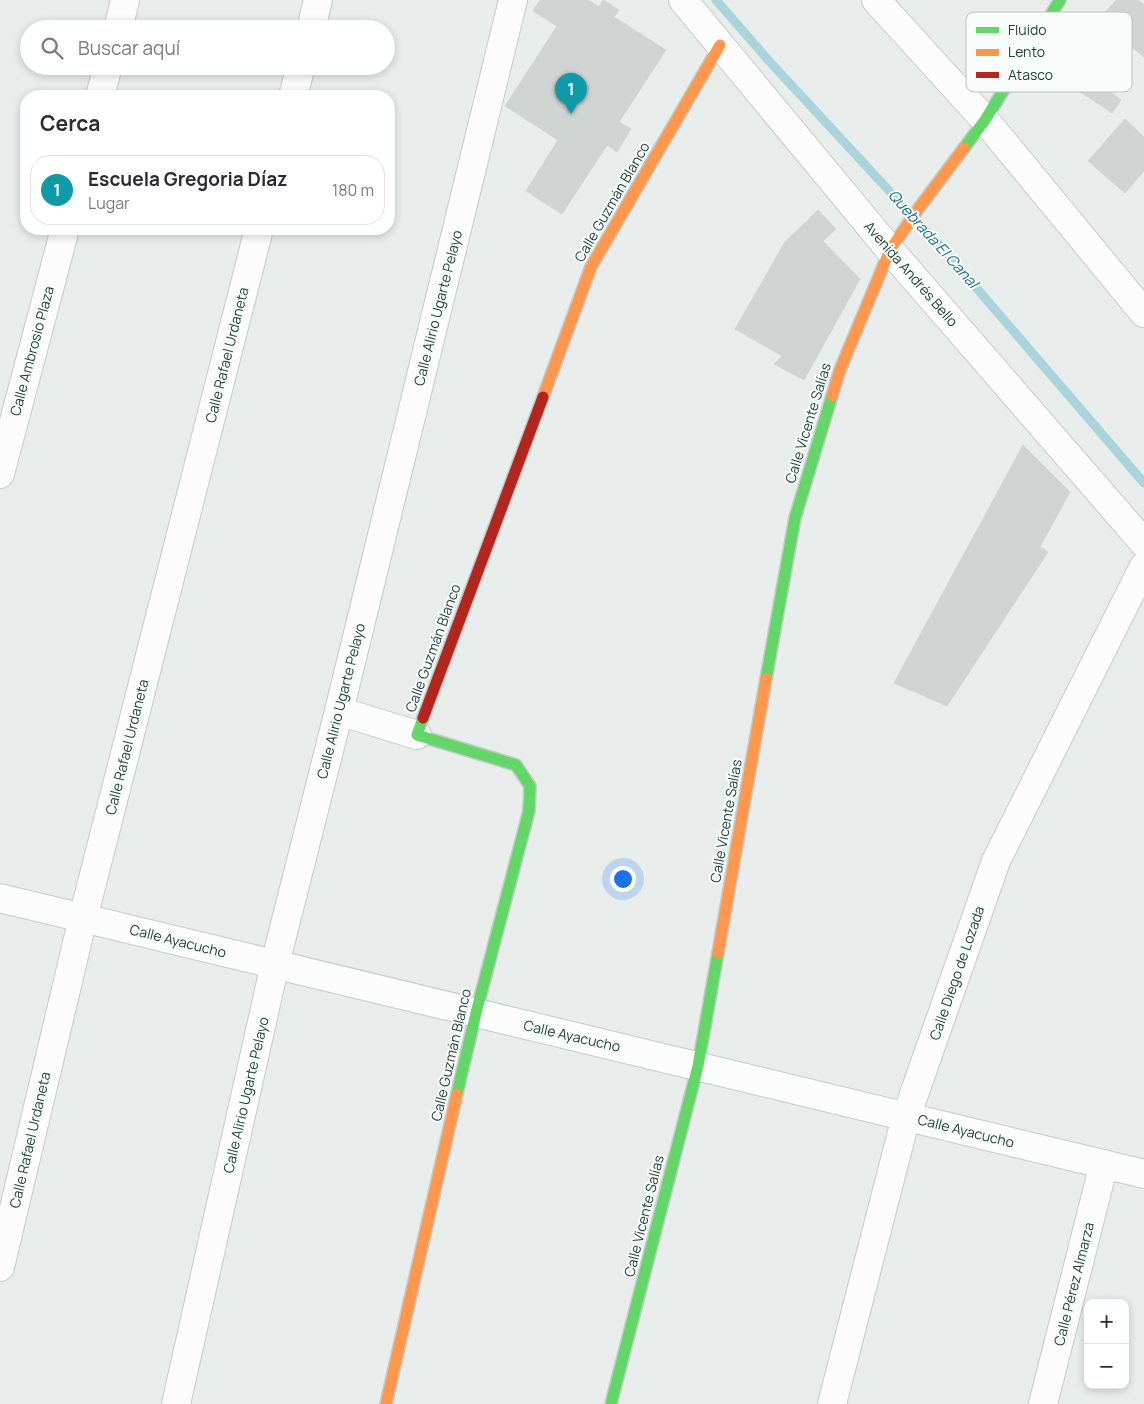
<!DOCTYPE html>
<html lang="es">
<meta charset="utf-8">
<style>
:root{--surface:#fff;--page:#f7f7f7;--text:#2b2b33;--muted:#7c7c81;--line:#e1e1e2;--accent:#2563eb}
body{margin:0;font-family:Manrope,sans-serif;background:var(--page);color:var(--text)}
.controls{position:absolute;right:15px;bottom:15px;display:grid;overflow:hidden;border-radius:10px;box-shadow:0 2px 8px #0003}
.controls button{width:45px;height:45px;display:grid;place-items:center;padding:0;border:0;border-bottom:1px solid var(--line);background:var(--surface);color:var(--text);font:25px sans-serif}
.you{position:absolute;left:622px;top:878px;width:18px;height:18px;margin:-12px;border:4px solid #fff;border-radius:50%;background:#1a73e8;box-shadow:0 0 0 8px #1a73e833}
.badge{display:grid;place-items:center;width:32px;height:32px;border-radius:50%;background:var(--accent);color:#fff;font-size:16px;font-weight:700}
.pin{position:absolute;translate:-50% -41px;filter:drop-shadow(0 1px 2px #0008)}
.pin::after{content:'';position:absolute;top:26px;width:18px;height:15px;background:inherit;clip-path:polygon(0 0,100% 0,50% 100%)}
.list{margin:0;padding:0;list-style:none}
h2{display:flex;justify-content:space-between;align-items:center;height:65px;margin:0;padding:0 20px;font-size:21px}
h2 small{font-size:16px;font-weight:400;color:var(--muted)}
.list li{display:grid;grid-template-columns:32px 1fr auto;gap:15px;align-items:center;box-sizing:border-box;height:70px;margin:0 10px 10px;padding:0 10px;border:1px solid var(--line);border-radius:20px}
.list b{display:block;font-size:19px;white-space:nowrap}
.list p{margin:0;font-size:16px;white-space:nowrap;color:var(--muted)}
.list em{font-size:16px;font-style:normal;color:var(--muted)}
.icon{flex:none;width:28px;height:28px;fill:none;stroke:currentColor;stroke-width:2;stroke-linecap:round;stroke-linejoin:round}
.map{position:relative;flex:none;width:1144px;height:1404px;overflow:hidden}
.search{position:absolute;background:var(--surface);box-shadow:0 2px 8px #0003;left:20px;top:20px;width:375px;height:55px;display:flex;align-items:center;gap:12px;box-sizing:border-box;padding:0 18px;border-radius:28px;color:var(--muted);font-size:19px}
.panel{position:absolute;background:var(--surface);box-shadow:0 2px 8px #0003;left:20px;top:90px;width:375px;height:145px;border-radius:20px}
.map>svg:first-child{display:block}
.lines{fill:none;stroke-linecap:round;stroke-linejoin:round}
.stream{stroke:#a9d4db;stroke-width:9}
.building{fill:#cfd4d2;stroke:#d1d6d4}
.street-casing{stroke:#c5cac8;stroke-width:30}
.fast-casing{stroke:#c3cbc8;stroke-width:14}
.slow-casing{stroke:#c3cbc8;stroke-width:14}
.jam-casing{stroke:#c3cbc8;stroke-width:14}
.street{stroke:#fcfcfc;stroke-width:28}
.fast{stroke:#63d668;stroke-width:11}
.slow{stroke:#ff974d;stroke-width:11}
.jam{stroke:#b3261e;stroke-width:11}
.labels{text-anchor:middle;stroke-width:4;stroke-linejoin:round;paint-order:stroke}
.street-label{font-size:14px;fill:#24423a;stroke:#f7fbf9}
.water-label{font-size:15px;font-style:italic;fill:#1c6f80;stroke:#f7fbf9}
.key{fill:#f7fbf9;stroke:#b8c4c0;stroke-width:1}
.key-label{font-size:14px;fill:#24423a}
</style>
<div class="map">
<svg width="1144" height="1404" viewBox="0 0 1144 1404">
<rect width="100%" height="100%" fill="#e8edeb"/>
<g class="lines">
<path class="stream" d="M 716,0 L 770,62 L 943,249 L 1144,483"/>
</g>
<g class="building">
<path d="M 540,0 L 588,0 L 599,7 L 603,0 L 619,10 L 614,17 L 666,50 L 619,122 L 631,129 L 617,152 L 607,145 L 562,214 L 526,191 L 558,140 L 505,106 L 557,26 L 533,11 Z"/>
<path d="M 1116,0 L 1138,0 L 1144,5 L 1144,57 L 1099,20 Z"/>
<path d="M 1097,41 L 1130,64 L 1110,92 L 1121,100 L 1112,113 L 1067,83 Z"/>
<path d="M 1125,119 L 1144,137 L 1144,171 L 1125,193 L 1088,161 Z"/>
<path d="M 818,210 L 836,229 L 823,241 L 860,279 L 804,380 L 774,364 L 782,356 L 735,329 L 785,242 Z"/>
<path d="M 802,231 L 823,245 L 819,251 L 839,264 L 790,339 L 773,329 L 765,341 L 741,325 Z"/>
<path d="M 1023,445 L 1070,492 L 1040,547 L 1048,552 L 947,706 L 894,683 Z"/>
</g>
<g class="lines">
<defs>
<g id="street">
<path d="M 683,0 L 890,250 L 1144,543"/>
<path d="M 876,0 L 985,120 L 1144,313"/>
<path d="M 118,29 L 125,0"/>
<path d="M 311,29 L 318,0"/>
<path d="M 100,96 L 108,66"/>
<path d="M 293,96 L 301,66"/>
<path d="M 0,474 L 65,229"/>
<path d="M 339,711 L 417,735"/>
<path d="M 0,898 L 1144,1174"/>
<path d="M 0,1267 L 83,918 L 259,229"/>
<path d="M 176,1404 L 275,964 L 339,711 L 513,0"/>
<path d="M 832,1404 L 906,1117 L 996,861 L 1144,566"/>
<path d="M 1043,1404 L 1104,1164"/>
</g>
<g id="fast">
<path d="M 964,148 L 985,120 L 1060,0"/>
<path d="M 766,679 L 795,518 L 832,396"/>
<path d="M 423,718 L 417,735 L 516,765 L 530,786 L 529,811 L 476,1013 L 457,1094"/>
<path d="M 611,1404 L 698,1066 L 718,953"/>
</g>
<g id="slow">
<path d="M 832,396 L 840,370 L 890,250 L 916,212 L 964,148"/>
<path d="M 543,397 L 591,267 L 720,45"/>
<path d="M 718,953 L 766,679"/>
<path d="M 386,1404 L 457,1094"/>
</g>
<path id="jam" d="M 423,718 L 543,397"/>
</defs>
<use href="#street" class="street-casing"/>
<use href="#fast" class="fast-casing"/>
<use href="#slow" class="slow-casing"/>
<use href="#jam" class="jam-casing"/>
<use href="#street" class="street"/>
<use href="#fast" class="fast"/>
<use href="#slow" class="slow"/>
<use href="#jam" class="jam"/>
</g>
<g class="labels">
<g class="street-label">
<text transform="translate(612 202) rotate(-60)" y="5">Calle Guzmán Blanco</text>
<text transform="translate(911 274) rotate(49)" y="5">Avenida Andrés Bello</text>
<text transform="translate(438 308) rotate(-76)" y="5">Calle Alirio Ugarte Pelayo</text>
<text transform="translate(32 351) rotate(-75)" y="5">Calle Ambrosio Plaza</text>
<text transform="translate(227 355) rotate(-76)" y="5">Calle Rafael Urdaneta</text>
<text transform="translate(808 423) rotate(-73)" y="5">Calle Vicente Salías</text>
<text transform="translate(433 648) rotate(-70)" y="5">Calle Guzmán Blanco</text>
<text transform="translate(341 701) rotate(-76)" y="5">Calle Alirio Ugarte Pelayo</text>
<text transform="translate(127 747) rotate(-76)" y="5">Calle Rafael Urdaneta</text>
<text transform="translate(726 821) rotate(-80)" y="5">Calle Vicente Salías</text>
<text transform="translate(178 941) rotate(14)" y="5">Calle Ayacucho</text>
<text transform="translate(957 973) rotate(-71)" y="5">Calle Diego de Lozada</text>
<text transform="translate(572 1036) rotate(13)" y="5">Calle Ayacucho</text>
<text transform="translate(451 1055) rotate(-77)" y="5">Calle Guzmán Blanco</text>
<text transform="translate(246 1095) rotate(-77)" y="5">Calle Alirio Ugarte Pelayo</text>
<text transform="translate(966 1131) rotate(14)" y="5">Calle Ayacucho</text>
<text transform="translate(30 1140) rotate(-77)" y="5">Calle Rafael Urdaneta</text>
<text transform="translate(644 1216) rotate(-76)" y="5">Calle Vicente Salías</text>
<text transform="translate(1074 1284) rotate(-76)" y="5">Calle Pérez Almarza</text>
</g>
<g class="water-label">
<text transform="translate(933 239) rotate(48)" y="5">Quebrada El Canal</text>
</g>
</g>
<rect x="966" y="12" width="166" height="80" rx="8" class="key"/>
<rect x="976" y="27" width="23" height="6" fill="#63d668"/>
<rect x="976" y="49" width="23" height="7" fill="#ff974d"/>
<rect x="976" y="72" width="23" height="6" fill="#b3261e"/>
<g class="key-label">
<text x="1008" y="35">Fluido</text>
<text x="1008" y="57">Lento</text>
<text x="1008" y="80">Atasco</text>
</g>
</svg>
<div class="controls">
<button>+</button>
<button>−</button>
</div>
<div class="you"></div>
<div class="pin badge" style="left:571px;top:114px;background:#0f9aa8">1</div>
<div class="search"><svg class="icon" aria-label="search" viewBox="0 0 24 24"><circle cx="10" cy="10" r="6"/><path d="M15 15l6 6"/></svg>Buscar aquí</div>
<section class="panel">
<h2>Cerca<small></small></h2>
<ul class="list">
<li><span class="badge" style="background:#0f9aa8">1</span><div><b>Escuela Gregoria Díaz</b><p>Lugar</p></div><em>180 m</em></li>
</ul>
</section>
</div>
